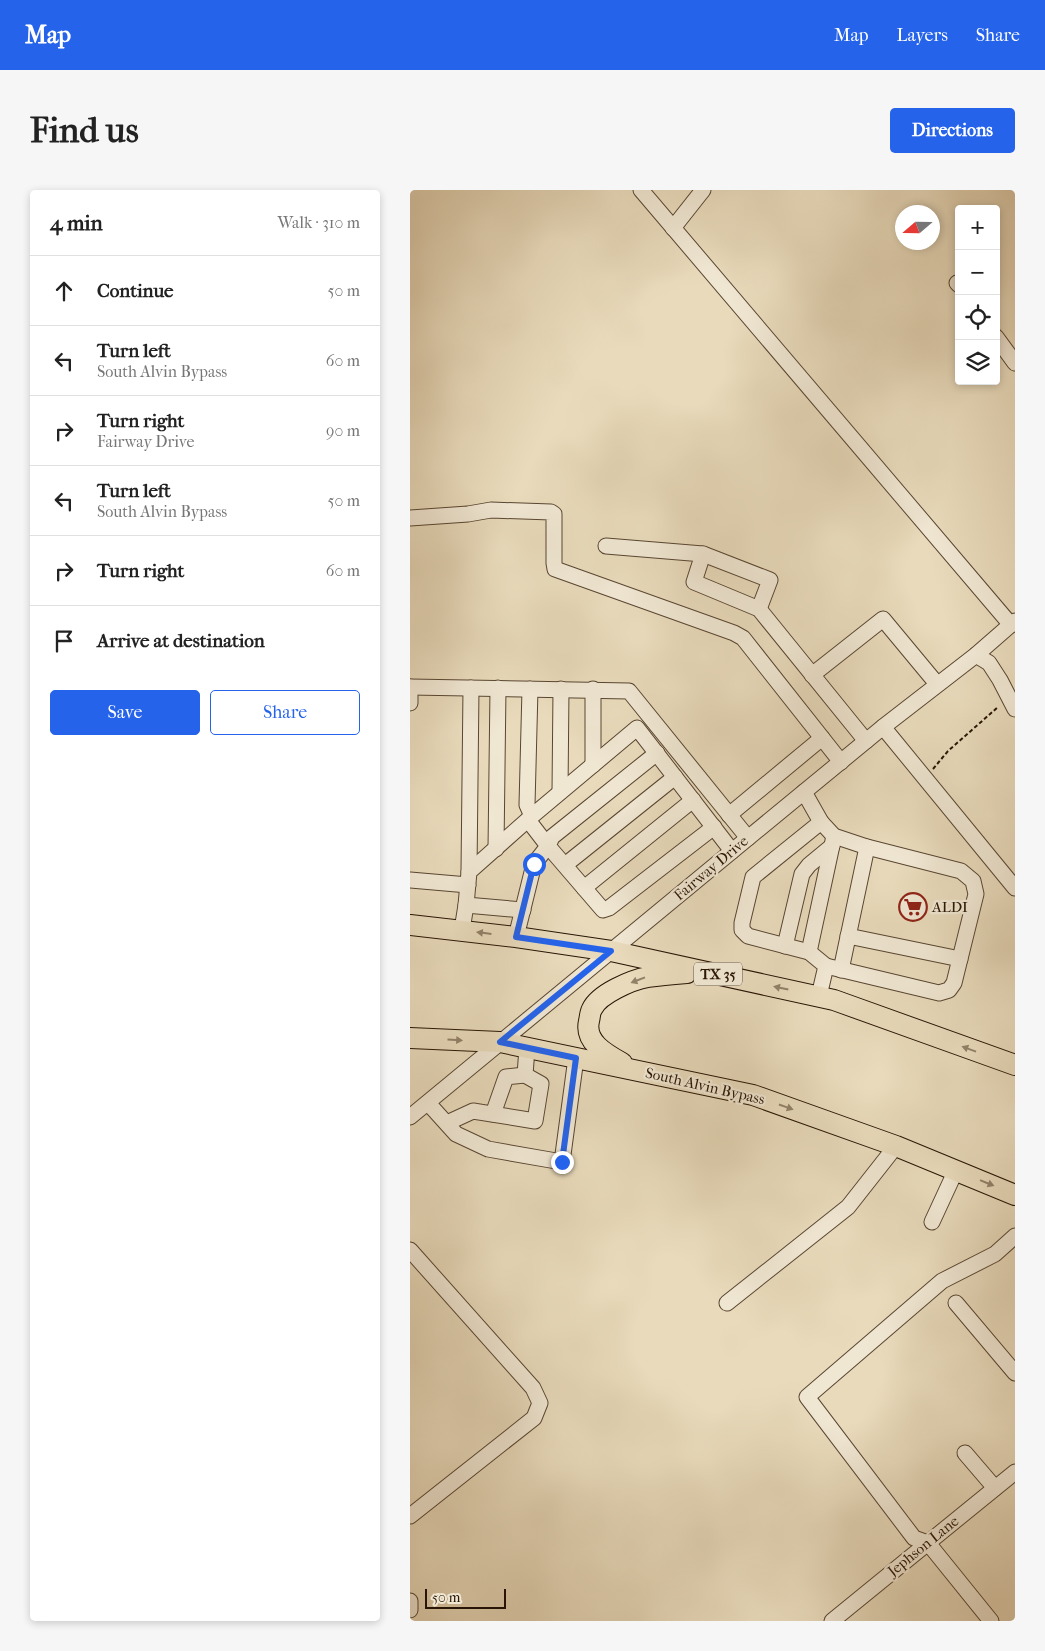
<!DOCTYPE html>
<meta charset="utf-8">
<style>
:root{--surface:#fff;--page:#f6f6f6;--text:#222;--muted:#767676;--line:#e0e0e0;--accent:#2563eb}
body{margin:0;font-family:"IM FELL French Canon",serif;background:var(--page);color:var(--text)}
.controls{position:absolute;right:15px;top:15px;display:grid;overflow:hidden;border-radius:5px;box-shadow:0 2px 8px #0003}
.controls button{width:45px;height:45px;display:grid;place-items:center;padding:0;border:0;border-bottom:1px solid var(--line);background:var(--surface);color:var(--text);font:25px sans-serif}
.compass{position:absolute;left:485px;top:15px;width:45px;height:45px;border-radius:50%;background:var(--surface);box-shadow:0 2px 8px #0003;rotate:250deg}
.scale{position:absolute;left:15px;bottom:12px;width:81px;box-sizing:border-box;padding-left:5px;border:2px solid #291505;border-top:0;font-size:14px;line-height:18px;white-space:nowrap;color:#291505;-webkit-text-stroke:4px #f0e7d3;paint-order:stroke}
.stop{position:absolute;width:15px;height:15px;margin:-11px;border:4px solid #2563eb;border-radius:50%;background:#fff}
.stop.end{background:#2563eb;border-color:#fff;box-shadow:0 1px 5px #0008}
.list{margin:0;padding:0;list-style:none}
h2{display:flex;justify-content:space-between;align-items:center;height:65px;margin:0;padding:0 20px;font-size:21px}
h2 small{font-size:16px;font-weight:400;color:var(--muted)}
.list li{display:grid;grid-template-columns:32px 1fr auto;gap:15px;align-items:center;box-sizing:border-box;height:70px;padding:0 20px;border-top:1px solid var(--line)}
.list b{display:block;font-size:19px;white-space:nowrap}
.list p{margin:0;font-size:16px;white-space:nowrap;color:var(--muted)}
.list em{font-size:16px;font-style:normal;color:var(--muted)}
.actions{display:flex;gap:10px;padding:15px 20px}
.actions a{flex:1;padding:11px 0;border:1px solid var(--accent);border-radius:5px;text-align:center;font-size:18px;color:var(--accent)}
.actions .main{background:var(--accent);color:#fff}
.icon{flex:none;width:28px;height:28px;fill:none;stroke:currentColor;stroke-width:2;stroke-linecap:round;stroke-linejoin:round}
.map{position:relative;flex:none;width:605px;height:1431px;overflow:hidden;border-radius:5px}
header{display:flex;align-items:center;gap:30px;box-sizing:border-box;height:70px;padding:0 25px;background:var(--accent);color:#fff}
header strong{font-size:24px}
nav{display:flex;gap:28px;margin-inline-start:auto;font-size:18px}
.intro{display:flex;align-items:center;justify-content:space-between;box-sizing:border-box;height:120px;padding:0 30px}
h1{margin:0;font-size:35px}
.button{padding:12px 22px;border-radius:5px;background:var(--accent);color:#fff;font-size:18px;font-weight:700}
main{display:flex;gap:30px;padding:0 30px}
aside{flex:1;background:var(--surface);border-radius:5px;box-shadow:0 2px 8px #0003}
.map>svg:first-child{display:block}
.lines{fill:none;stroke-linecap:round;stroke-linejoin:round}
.minor-casing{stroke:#594632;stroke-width:17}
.major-casing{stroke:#291505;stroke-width:22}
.path{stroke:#291505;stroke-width:2;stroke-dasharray:4 2.5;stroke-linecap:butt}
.minor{stroke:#f0e7d3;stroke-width:15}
.major{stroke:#e8dabb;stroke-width:20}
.oneway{fill:#928169}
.route{stroke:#2563eb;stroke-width:6}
.labels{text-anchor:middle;stroke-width:4.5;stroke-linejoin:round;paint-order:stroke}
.shield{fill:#f0e7d3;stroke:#655443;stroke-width:1}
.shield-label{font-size:14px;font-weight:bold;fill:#291505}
.street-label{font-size:15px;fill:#291505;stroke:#f0e7d3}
.poi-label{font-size:15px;fill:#291505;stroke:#f0e7d3;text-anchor:start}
</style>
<header>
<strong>Map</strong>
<nav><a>Map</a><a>Layers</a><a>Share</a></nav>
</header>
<div class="intro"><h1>Find us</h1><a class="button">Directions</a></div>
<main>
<aside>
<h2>4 min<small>Walk · 310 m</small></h2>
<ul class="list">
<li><svg class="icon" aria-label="ahead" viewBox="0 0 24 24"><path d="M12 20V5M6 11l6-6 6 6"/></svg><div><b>Continue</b></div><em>50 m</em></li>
<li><svg class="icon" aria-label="left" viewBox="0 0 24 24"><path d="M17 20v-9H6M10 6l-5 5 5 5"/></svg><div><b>Turn left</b><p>South Alvin Bypass</p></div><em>60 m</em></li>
<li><svg class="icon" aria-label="right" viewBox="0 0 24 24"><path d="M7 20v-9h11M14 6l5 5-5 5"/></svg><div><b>Turn right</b><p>Fairway Drive</p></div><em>90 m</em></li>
<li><svg class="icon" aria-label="left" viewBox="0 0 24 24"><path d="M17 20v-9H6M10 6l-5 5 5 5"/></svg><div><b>Turn left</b><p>South Alvin Bypass</p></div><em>50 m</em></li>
<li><svg class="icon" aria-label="right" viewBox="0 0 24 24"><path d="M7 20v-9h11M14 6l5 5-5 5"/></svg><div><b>Turn right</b></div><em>60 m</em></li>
<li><svg class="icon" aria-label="arrive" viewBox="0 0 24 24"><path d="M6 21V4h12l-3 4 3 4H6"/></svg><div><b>Arrive at destination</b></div></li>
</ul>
<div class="actions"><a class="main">Save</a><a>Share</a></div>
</aside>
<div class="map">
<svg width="605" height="1431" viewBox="0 0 605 1431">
<rect width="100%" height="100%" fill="#e8dabb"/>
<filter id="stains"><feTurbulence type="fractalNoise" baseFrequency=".004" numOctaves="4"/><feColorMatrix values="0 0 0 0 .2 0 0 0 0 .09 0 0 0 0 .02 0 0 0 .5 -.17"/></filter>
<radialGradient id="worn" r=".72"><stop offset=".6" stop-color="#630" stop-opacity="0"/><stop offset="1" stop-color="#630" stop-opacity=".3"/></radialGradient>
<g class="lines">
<defs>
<g id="minor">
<path d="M 231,0 L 601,435"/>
<path d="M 263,38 L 293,0"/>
<path d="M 547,93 L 549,95"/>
<path d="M 586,147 L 605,173"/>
<path d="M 0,328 L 58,324 L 81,320 L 141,322 L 144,324 L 144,373 L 145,379 L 324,443 L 333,448 L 431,572"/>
<path d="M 196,356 L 293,364 L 360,390 L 349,419"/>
<path d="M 293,364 L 284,392 L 349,419 L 456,551"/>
<path d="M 566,465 L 579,473 L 590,490 L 605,519"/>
<path d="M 402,485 L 473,429 L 527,494"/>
<path d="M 0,497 L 219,501 L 338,648"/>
<path d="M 120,499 L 117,615 L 122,626"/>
<path d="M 183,499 L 183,575"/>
<path d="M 0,513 L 0,497"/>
<path d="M 473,537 L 605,698"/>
<path d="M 247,563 L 142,647 L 138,656 L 193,720 L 199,718 L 304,637"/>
<path d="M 150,602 L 151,499"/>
<path d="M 394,602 L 411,632 L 343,687 L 332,733 L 332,740 L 338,746 L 399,762 L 416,776 L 409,806"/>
<path d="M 319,625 L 412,548"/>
<path d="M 411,632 L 424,646 L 457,657 L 551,681 L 563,691 L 566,704 L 544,793 L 539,800 L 529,803 L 416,776"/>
<path d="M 86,659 L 88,498"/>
<path d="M 155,675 L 265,587"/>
<path d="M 59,682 L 61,498"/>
<path d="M 0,690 L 58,695"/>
<path d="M 174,698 L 283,610"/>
<path d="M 56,715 L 113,720"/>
<path d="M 52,740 L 56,715 L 59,682 L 122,626 L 227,538 L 322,661"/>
<path d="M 438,746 L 550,769"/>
<path d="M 106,747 L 124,674 L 138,656 L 118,630"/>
<path d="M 375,756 L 392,684 L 399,675 L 422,656"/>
<path d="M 399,762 L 424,646"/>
<path d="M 431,780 L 457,657"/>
<path d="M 18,913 L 46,944 L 78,959 L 152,972 L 166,868"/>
<path d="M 83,924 L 96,887 L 115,885"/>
<path d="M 0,927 L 338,648 L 473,537 L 566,465 L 605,431"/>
<path d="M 37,933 L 63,921 L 125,931 L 131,894 L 115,885 L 117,858"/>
<path d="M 522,1032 L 546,980"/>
<path d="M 0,1060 L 123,1198 L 130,1213 L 124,1228 L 0,1326"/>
<path d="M 317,1113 L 438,1017 L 486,956"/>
<path d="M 546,1113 L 605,1183"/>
<path d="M 555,1263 L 585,1298"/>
<path d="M 0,1411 L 0,1420"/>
<path d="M 422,1431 L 605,1282"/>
<path d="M 581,1431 L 518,1353 L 504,1348 L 397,1207 L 532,1091 L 585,1064 L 605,1046"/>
</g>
<g id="major">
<path d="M 0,735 L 106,747 L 201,761 L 424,810 L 605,875"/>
<path d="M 0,848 L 90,852 L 343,905 L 486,956 L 605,1005"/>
<path d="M 212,873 C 196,864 174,852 179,831 C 180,827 180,822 182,819 C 189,804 221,790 238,787 C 251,785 264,784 277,783"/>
</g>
</defs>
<use href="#minor" class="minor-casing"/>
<use href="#major" class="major-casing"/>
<path class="path" d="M 523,579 L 538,561 L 588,517"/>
<use href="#minor" class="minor"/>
<use href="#major" class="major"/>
</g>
<defs><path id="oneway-solid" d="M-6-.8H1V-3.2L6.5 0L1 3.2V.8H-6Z" transform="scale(1.25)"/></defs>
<g class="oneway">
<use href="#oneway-solid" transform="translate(74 743) rotate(-173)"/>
<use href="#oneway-solid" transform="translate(228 790) rotate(159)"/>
<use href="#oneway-solid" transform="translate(371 798) rotate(-168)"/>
<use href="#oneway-solid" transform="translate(45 850) rotate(3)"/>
<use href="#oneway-solid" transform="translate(559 859) rotate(-160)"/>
<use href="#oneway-solid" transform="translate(376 917) rotate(19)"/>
<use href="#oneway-solid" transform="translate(577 993) rotate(22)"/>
</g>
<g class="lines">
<path class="route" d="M 124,674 L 106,747 L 201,761 L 90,852 L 166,868 L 152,972"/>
</g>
<defs>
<symbol id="supermarket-ring" viewBox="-11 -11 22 22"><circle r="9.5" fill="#f0e7d3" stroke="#8f2418" stroke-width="1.5"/><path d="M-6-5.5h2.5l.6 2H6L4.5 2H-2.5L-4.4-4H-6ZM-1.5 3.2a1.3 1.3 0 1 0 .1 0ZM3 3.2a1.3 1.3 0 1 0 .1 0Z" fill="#8f2418"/></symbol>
</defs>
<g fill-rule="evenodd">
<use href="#supermarket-ring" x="487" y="701" width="32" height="32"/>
</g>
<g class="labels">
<rect class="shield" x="284" y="772.5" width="48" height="23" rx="4"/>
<g class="shield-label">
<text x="308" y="789">TX 35</text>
</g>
<g class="street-label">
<text transform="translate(301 678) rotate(-40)" y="5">Fairway Drive</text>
<text transform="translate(295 896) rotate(13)" y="5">South Alvin Bypass</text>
<text transform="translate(513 1356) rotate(-39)" y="5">Jephson Lane</text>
</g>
<g class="poi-label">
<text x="522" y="722">ALDI</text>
</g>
</g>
<rect width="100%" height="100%" filter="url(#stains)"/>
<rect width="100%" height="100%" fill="url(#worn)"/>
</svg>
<div class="controls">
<button>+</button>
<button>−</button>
<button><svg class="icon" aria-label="locate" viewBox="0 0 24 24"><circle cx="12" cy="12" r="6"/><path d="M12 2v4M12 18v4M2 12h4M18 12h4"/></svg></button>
<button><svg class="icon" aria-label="layers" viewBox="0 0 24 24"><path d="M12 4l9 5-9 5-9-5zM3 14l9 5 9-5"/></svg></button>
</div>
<svg class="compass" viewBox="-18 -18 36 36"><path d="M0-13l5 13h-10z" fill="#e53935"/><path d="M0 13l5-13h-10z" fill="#767676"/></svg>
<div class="scale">50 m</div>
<div class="stop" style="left:124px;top:674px"></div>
<div class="stop end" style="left:152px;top:972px"></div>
</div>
</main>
